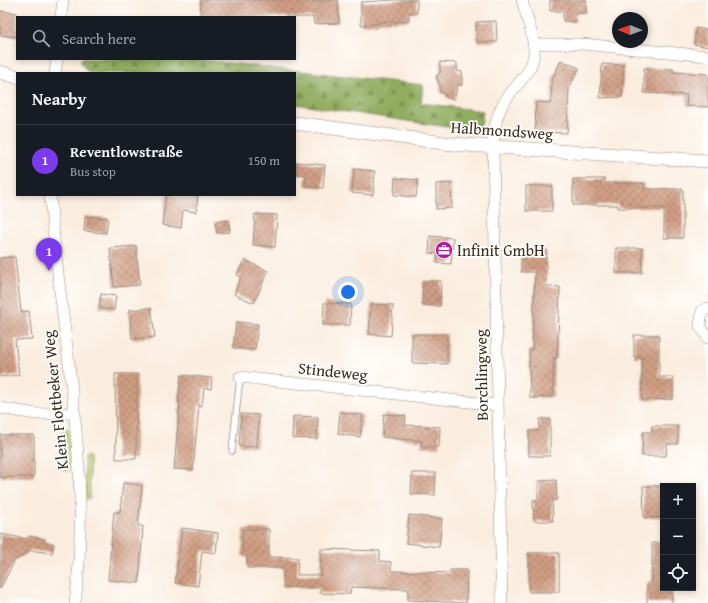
<!DOCTYPE html>
<meta charset="utf-8">
<style>
:root{--surface:#171b24;--page:#242831;--text:#f1f3f6;--muted:#9ea1a6;--line:#363941;--accent:#7c3aed}
body{margin:0;font-family:"Gentium Book Plus",serif;background:var(--page);color:var(--text)}
.controls{position:absolute;right:12px;bottom:12px;display:grid;overflow:hidden;border-radius:0px;box-shadow:0 2px 6px #0003}
.controls button{width:36px;height:36px;display:grid;place-items:center;padding:0;border:0;border-bottom:1px solid var(--line);background:var(--surface);color:var(--text);font:20px sans-serif}
.compass{position:absolute;left:612px;top:12px;width:36px;height:36px;border-radius:50%;background:var(--surface);box-shadow:0 2px 6px #0003;rotate:271deg}
.you{position:absolute;left:348px;top:292px;width:14px;height:14px;margin:-10px;border:3px solid #fff;border-radius:50%;background:#1a73e8;box-shadow:0 0 0 6px #1a73e833}
.badge{display:grid;place-items:center;width:26px;height:26px;border-radius:50%;background:var(--accent);color:#fff;font-size:13px;font-weight:700}
.pin{position:absolute;translate:-50% -33px;filter:drop-shadow(0 1px 2px #0008)}
.pin::after{content:'';position:absolute;top:21px;width:14px;height:12px;background:inherit;clip-path:polygon(0 0,100% 0,50% 100%)}
.list{margin:0;padding:0;list-style:none}
h2{display:flex;justify-content:space-between;align-items:center;height:52px;margin:0;padding:0 16px;font-size:17px}
h2 small{font-size:13px;font-weight:400;color:var(--muted)}
.list li{display:grid;grid-template-columns:26px 1fr auto;gap:12px;align-items:center;box-sizing:border-box;height:72px;padding:0 16px;border-top:1px solid var(--line)}
.list b{display:block;font-size:15px;white-space:nowrap}
.list p{margin:0;font-size:13px;white-space:nowrap;color:var(--muted)}
.list em{font-size:13px;font-style:normal;color:var(--muted)}
.icon{flex:none;width:22px;height:22px;fill:none;stroke:currentColor;stroke-width:2;stroke-linecap:round;stroke-linejoin:round}
.map{position:relative;flex:none;width:708px;height:603px;overflow:hidden}
.search{position:absolute;background:var(--surface);box-shadow:0 2px 6px #0003;left:16px;top:16px;width:280px;height:44px;display:flex;align-items:center;gap:10px;box-sizing:border-box;padding:0 14px;border-radius:0px;color:var(--muted);font-size:15px}
.panel{position:absolute;background:var(--surface);box-shadow:0 2px 6px #0003;left:16px;top:72px;width:280px;height:124px;border-radius:0px}
.map>svg:first-child{display:block}
.green{fill:#b7c96d;stroke:#797a46}
.forest{fill:url(#forest-firs);stroke:#666c3f}
.building{fill:url(#building-cross-hatch)}
.lines{fill:none;stroke-linecap:round;stroke-linejoin:round}
.service-casing{stroke:#9a8c7e;stroke-width:7}
.minor-casing{stroke:#9a8c7e;stroke-width:12}
.tertiary-casing{stroke:#9a8c7e;stroke-width:14}
.service{stroke:#fff;stroke-width:5.5}
.minor{stroke:#fff;stroke-width:11}
.tertiary{stroke:#fff;stroke-width:13}
.labels{text-anchor:middle;stroke-width:3.5;stroke-linejoin:round;paint-order:stroke}
.street-label{font-size:16px;fill:#3b2a1e;stroke:#fff}
.poi-label{font-size:16px;fill:#3b2a1e;stroke:#fff;text-anchor:start}
</style>
<div class="map">
<svg width="708" height="603" viewBox="0 0 708 603">
<defs>
<pattern id="forest-firs" width="22" height="20" patternUnits="userSpaceOnUse"><rect width="22" height="20" fill="#91ad60"/><path d="M5 1l3.5 6h-7zM16 11l3.5 6h-7z" fill="#788d4f"/></pattern>
<pattern id="building-cross-hatch" width="8" height="8" patternUnits="userSpaceOnUse"><rect width="8" height="8" fill="#d19f85"/><path d="M0 0l8 8M0 8l8-8" fill="none" stroke="#ab826c"/></pattern>
</defs>
<rect width="100%" height="100%" fill="#fff"/>
<filter id="ink" filterUnits="userSpaceOnUse"><feTurbulence type="fractalNoise" baseFrequency=".025" numOctaves="2"/><feDisplacementMap in="SourceGraphic" scale="8" xChannelSelector="R" yChannelSelector="G"/><feConvolveMatrix kernelMatrix="1 2 1 2 8 2 1 2 1" color-interpolation-filters="sRGB"/></filter>
<filter id="wash" filterUnits="userSpaceOnUse"><feTurbulence type="fractalNoise" baseFrequency=".012" numOctaves="4" result="noise"/><feDisplacementMap in="SourceGraphic" scale="16" xChannelSelector="R" yChannelSelector="G"/><feGaussianBlur stdDeviation="0.9" result="paint"/><feColorMatrix in="noise" values="0 0 0 0 0 0 0 0 0 0 0 0 0 0 0 0 0 1.4 0 .05"/><feComposite in="paint" operator="in"/></filter>
<g filter="url(#wash)">
<rect width="100%" height="100%" fill="#faedde"/>
<g class="green">
<path d="M 63,429 L 68,429 L 70,470 L 65,471 Z"/>
<path d="M 84,457 L 89,457 L 90,499 L 86,499 Z"/>
</g>
<path class="forest" d="M 81,59 L 194,59 L 423,85 L 421,103 L 483,111 L 480,132 L 295,104 L 295,73 L 89,73 L 81,63 Z"/>
<g id="blocks">
<g class="building">
<path d="M 201,0 L 301,0 L 301,2 L 338,0 L 339,23 L 314,24 L 313,17 L 200,17 Z"/>
<path d="M 396,0 L 417,0 L 417,13 L 409,13 L 409,21 L 378,22 L 378,24 L 361,25 L 361,2 Z"/>
<path d="M 550,0 L 586,0 L 586,13 L 575,13 L 576,22 L 563,21 L 563,11 L 550,11 Z"/>
<path d="M 0,11 L 17,13 L 17,37 L 0,35 Z"/>
<path d="M 496,21 L 497,42 L 477,42 L 476,22 Z"/>
<path d="M 696,28 L 708,30 L 708,47 L 694,44 Z"/>
<path d="M 561,60 L 579,68 L 569,88 L 567,133 L 535,132 L 536,102 L 551,103 L 552,80 Z"/>
<path d="M 440,62 L 457,63 L 457,71 L 462,72 L 462,85 L 457,85 L 456,93 L 454,99 L 447,98 L 444,93 L 440,93 L 440,85 L 437,78 L 437,75 L 440,73 Z"/>
<path d="M 602,64 L 624,65 L 622,97 L 600,98 Z"/>
<path d="M 644,68 L 673,69 L 673,72 L 708,74 L 708,107 L 686,106 L 687,95 L 644,93 Z"/>
<path d="M 296,162 L 325,165 L 323,188 L 305,186 L 306,175 L 296,174 Z"/>
<path d="M 354,169 L 375,171 L 373,195 L 352,193 Z"/>
<path d="M 395,178 L 418,180 L 416,197 L 394,195 Z"/>
<path d="M 573,179 L 605,179 L 605,183 L 644,183 L 644,189 L 683,189 L 683,238 L 664,238 L 664,208 L 618,208 L 618,205 L 573,205 Z"/>
<path d="M 451,183 L 452,208 L 436,209 L 436,184 Z"/>
<rect x="526" y="186" width="26" height="25"/>
<path d="M 166,195 L 198,195 L 196,212 L 183,210 L 181,228 L 162,225 Z"/>
<path d="M 255,214 L 277,215 L 275,247 L 253,245 Z"/>
<path d="M 85,216 L 108,218 L 106,233 L 84,231 Z"/>
<path d="M 228,220 L 230,232 L 217,233 L 215,222 Z"/>
<path d="M 430,236 L 453,238 L 451,264 L 437,263 L 438,254 L 429,253 Z"/>
<path d="M 136,246 L 140,285 L 114,287 L 110,248 Z"/>
<rect x="616" y="248" width="26" height="25"/>
<path d="M 521,250 L 546,250 L 546,286 L 560,287 L 557,358 L 554,359 L 553,397 L 530,398 L 529,350 L 532,350 L 535,272 L 521,272 Z"/>
<path d="M 15,257 L 21,312 L 29,311 L 32,339 L 15,340 L 19,375 L 0,377 L 0,258 Z"/>
<path d="M 244,260 L 268,271 L 254,303 L 234,294 L 241,277 L 237,275 Z"/>
<path d="M 423,281 L 441,281 L 440,306 L 422,305 Z"/>
<path d="M 101,294 L 116,296 L 114,310 L 99,308 Z"/>
<path d="M 324,303 L 351,304 L 350,325 L 323,325 Z"/>
<path d="M 371,304 L 393,305 L 391,336 L 369,334 Z"/>
<path d="M 151,308 L 155,337 L 132,339 L 129,310 Z"/>
<path d="M 236,322 L 258,324 L 255,350 L 233,348 Z"/>
<path d="M 412,334 L 447,334 L 447,364 L 412,363 Z"/>
<path d="M 634,335 L 659,335 L 659,377 L 673,377 L 673,399 L 642,400 L 642,357 L 634,357 Z"/>
<path d="M 115,374 L 137,374 L 136,459 L 116,459 Z"/>
<path d="M 181,375 L 212,378 L 211,389 L 204,388 L 202,406 L 199,405 L 193,470 L 174,469 L 180,403 L 178,403 Z"/>
<path d="M 340,412 L 363,415 L 360,437 L 338,434 Z"/>
<path d="M 241,414 L 259,415 L 257,447 L 239,446 Z"/>
<path d="M 384,414 L 406,416 L 405,425 L 440,427 L 439,447 L 421,447 L 422,441 L 382,437 Z"/>
<path d="M 293,416 L 318,417 L 317,439 L 292,438 Z"/>
<path d="M 540,419 L 550,419 L 550,456 L 529,456 L 529,431 L 539,431 Z"/>
<path d="M 652,426 L 678,426 L 678,444 L 667,444 L 666,456 L 642,456 L 643,432 L 652,432 Z"/>
<rect x="0" y="435" width="34" height="42"/>
<path d="M 412,473 L 436,473 L 435,495 L 411,494 Z"/>
<path d="M 556,480 L 557,500 L 552,500 L 553,521 L 534,521 L 533,500 L 538,500 L 538,481 Z"/>
<path d="M 123,483 L 142,485 L 138,526 L 143,526 L 139,583 L 108,580 L 114,512 L 120,512 Z"/>
<path d="M 643,486 L 663,486 L 663,517 L 644,518 Z"/>
<path d="M 409,515 L 442,519 L 439,547 L 406,543 Z"/>
<path d="M 182,528 L 218,533 L 216,553 L 202,551 L 198,586 L 175,583 Z"/>
<path d="M 243,529 L 269,529 L 269,557 L 298,558 L 297,575 L 321,575 L 321,549 L 380,551 L 380,561 L 391,562 L 391,571 L 450,573 L 450,570 L 467,570 L 466,603 L 408,600 L 408,589 L 351,587 L 350,594 L 320,593 L 320,588 L 283,587 L 283,568 L 247,568 L 247,556 L 242,556 Z"/>
<path d="M 0,534 L 28,539 L 28,536 L 45,539 L 44,542 L 54,544 L 52,553 L 28,550 L 28,553 L 15,560 L 0,589 Z"/>
<path d="M 652,543 L 663,543 L 663,588 L 672,588 L 672,603 L 647,603 L 647,583 L 652,583 Z"/>
<rect x="529" y="553" width="30" height="39"/>
</g>
</g>
</g>
<g filter="url(#ink)">
<use href="#blocks" fill-opacity="0" stroke="#9a8c7e" stroke-width="1"/>
<g class="lines">
<defs>
<path id="service" d="M 232,451 L 240,377"/>
<g id="minor">
<path d="M 61,17 L 63,0"/>
<path d="M 534,44 L 582,44 L 708,56"/>
<path d="M 55,73 L 57,59"/>
<path d="M 50,195 C 60,329 93,469 75,603"/>
<path d="M 708,308 L 702,311 L 700,326 L 708,338"/>
<path d="M 240,377 L 497,405"/>
<path d="M 0,408 L 36,414 L 73,413"/>
<path d="M 502,603 L 493,147 C 494,133 495,119 502,106 C 511,88 532,75 534,54 C 535,38 526,16 522,0"/>
</g>
<g id="tertiary">
<path d="M 0,72 L 17,77"/>
<path d="M 295,123 L 452,144 L 708,161"/>
</g>
</defs>
<use href="#service" class="service-casing"/>
<use href="#minor" class="minor-casing"/>
<use href="#tertiary" class="tertiary-casing"/>
<use href="#service" class="service"/>
<use href="#minor" class="minor"/>
<use href="#tertiary" class="tertiary"/>
</g>
</g>
<defs>
<symbol id="office-disc" viewBox="-11 -11 22 22"><circle r="9.5" fill="#b5179e" stroke="#fff"/><path d="M-6-3h4V-5.5h4V-3h4V5H-6ZM-1-4.5V-3h2v-1.5ZM-6 0V1H6V0Z" fill="#fff"/></symbol>
</defs>
<g fill-rule="evenodd">
<use href="#office-disc" x="434" y="240" width="20" height="20"/>
</g>
<g class="labels">
<g class="street-label">
<text transform="translate(502 130) rotate(4)" y="6">Halbmondsweg</text>
<text transform="translate(333 371) rotate(6)" y="6">Stindeweg</text>
<text transform="translate(481 375) rotate(-91)" y="6">Borchlingweg</text>
<text transform="translate(55 400) rotate(-96)" y="6">Klein Flottbeker Weg</text>
</g>
<g class="poi-label">
<text x="457" y="256">Infinit GmbH</text>
</g>
</g>
</svg>
<div class="controls">
<button>+</button>
<button>−</button>
<button><svg class="icon" aria-label="locate" viewBox="0 0 24 24"><circle cx="12" cy="12" r="6"/><path d="M12 2v4M12 18v4M2 12h4M18 12h4"/></svg></button>
</div>
<svg class="compass" viewBox="-18 -18 36 36"><path d="M0-13l5 13h-10z" fill="#e53935"/><path d="M0 13l5-13h-10z" fill="#9ea1a6"/></svg>
<div class="you"></div>
<div class="pin badge" style="left:49px;top:271px">1</div>
<div class="search"><svg class="icon" aria-label="search" viewBox="0 0 24 24"><circle cx="10" cy="10" r="6"/><path d="M15 15l6 6"/></svg>Search here</div>
<section class="panel">
<h2>Nearby<small></small></h2>
<ul class="list">
<li><span class="badge">1</span><div><b>Reventlowstraße</b><p>Bus stop</p></div><em>150 m</em></li>
</ul>
</section>
</div>
